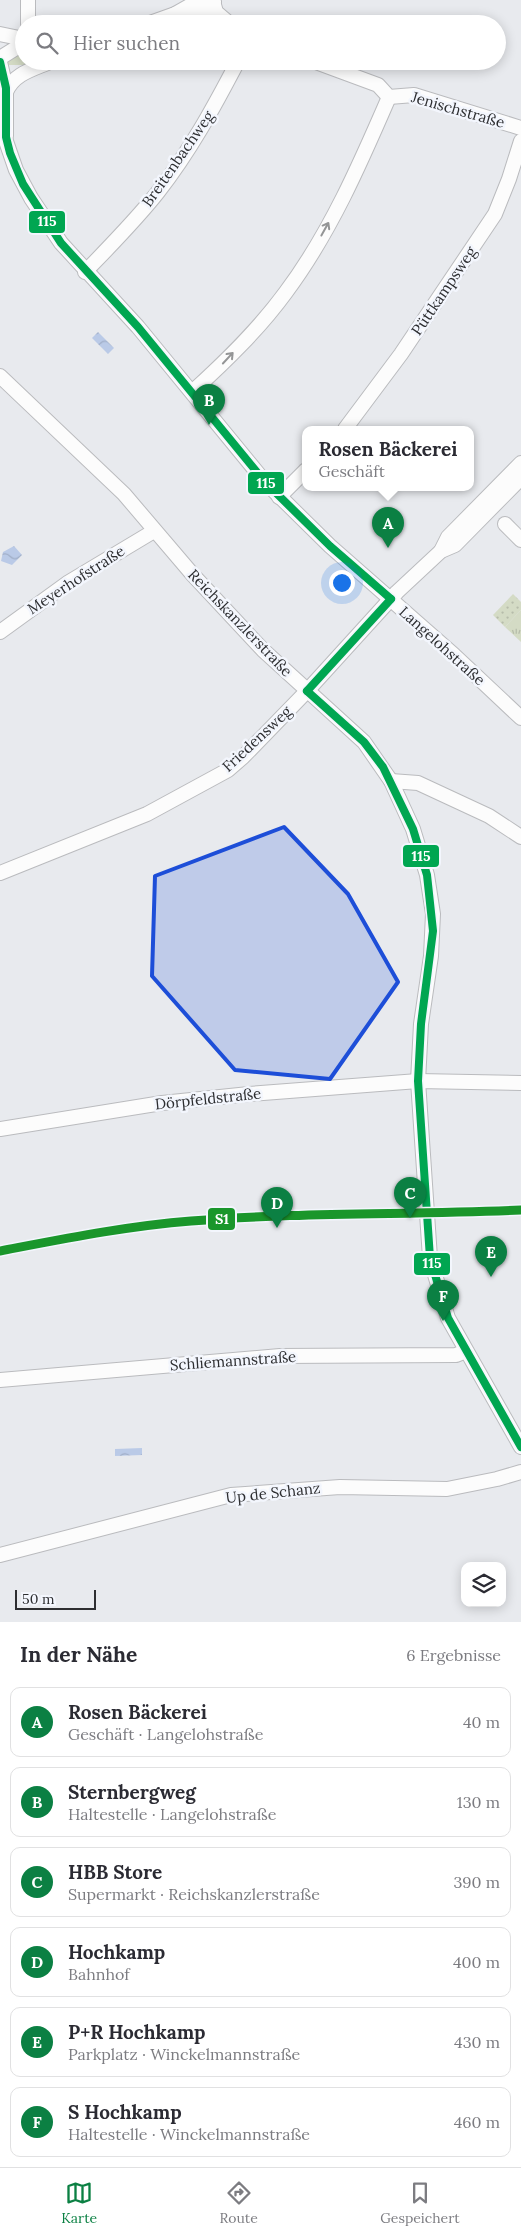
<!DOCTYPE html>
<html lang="de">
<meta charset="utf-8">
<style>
:root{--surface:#fff;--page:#f2f2f3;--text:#2b2b33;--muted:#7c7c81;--line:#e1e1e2;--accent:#0b8043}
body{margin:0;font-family:Lora,serif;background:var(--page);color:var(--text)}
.controls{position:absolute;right:15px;bottom:15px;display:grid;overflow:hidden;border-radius:10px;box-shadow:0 2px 12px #0003}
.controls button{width:45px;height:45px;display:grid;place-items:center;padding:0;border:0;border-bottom:1px solid var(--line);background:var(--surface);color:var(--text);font:25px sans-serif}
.scale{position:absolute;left:15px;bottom:12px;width:81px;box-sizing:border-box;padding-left:5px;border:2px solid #2d2e31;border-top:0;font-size:14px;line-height:18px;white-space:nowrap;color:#2d2e31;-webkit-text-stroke:4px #f3f6fd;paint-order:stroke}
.you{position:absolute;left:341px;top:582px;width:18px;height:18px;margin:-12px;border:4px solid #fff;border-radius:50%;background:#1a73e8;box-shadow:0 0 0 8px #1a73e833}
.badge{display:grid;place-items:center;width:32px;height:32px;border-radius:50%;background:var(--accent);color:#fff;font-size:16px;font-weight:700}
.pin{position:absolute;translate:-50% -41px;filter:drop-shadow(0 1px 2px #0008)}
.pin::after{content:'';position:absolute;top:26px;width:18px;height:15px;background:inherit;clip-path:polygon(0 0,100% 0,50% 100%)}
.popup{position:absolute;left:302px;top:426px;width:172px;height:65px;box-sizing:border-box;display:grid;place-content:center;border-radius:10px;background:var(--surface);filter:drop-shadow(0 1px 4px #0005);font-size:16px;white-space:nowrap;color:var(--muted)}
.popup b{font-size:19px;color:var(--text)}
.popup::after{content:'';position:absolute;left:50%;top:100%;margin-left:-10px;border:10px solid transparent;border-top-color:var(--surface)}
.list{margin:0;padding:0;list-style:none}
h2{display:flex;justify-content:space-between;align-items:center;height:65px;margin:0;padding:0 20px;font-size:21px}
h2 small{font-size:16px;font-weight:400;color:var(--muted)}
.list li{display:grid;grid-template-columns:32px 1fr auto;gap:15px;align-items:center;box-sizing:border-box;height:70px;margin:0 10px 10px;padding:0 10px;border:1px solid var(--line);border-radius:10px}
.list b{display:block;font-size:19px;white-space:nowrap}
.list p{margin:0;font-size:16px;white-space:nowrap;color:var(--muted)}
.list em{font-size:16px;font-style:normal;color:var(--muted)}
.icon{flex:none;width:28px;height:28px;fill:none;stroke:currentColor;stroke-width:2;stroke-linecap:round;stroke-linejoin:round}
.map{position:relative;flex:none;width:521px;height:1622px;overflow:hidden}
.search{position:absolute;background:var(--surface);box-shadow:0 2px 12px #0003;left:15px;right:15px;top:15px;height:55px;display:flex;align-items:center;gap:12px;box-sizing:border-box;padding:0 18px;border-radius:28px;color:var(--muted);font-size:19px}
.sheet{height:545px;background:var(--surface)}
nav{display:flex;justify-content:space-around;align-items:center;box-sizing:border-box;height:70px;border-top:1px solid var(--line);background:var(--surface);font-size:14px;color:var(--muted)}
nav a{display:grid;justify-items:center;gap:2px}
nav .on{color:var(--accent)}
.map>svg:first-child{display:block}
.grass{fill:url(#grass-tufts)}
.park{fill:url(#park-dots)}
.water{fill:url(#water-waves)}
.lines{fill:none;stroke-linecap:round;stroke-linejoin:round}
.minor-casing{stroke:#babbbe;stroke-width:16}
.minor{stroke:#fcfcfc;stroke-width:14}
.bus-1-casing{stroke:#f3f6fd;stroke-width:11}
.bus-1{stroke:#00a651;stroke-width:8}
.rail-1-casing{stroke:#f3f6fd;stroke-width:12}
.rail-1{stroke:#1a962b;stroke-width:9}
.oneway{stroke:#949596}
.marked{fill:#1d4ed8;fill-opacity:0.2;stroke:#1d4ed8;stroke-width:4;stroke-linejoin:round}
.labels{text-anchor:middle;stroke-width:5;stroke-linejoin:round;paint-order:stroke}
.street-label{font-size:15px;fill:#2d2e31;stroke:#f3f6fd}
.line-badge{stroke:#f3f6fd;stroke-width:2}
.badge-label{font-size:14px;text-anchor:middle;font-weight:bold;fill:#fff}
</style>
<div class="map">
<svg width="521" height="1622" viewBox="0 0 521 1622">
<defs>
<pattern id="grass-tufts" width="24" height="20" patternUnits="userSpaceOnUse" patternTransform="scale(1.25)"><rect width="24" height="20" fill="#d4dbc5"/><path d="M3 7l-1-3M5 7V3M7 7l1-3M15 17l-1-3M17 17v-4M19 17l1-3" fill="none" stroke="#b6bcaa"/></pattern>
<pattern id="park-dots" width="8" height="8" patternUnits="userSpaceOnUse" patternTransform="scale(1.25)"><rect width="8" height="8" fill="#d4dbc5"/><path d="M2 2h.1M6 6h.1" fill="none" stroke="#b6bcaa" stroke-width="1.8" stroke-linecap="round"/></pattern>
<pattern id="water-waves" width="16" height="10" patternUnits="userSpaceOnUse" patternTransform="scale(1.25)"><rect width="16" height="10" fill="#bacae7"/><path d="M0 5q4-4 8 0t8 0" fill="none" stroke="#a0aec7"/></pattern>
</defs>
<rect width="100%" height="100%" fill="#e8eaee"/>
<g class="grass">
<path d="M 24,47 L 24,61 L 36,61 L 27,65 L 7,65 L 5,58 Z"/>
<path d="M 521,610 L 521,642 L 505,627 Z"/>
</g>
<path class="park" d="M 513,594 L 521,602 L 521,610 L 505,627 L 493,615 Z"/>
<g class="water">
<path d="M 98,332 L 114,348 L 108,354 L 92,338 Z"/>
<path d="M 14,546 L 22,555 L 12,565 L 1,561 L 3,552 Z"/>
<path d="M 142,1448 L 142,1455 L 115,1456 L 115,1449 Z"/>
</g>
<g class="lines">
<defs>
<g id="minor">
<path d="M 214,5 L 216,12 L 230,24"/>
<path d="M 175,14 L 193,16 L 216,12"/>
<path d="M 28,24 L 28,0"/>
<path d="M 147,24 L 175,14 L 191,5 L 214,2"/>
<path d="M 0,34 L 24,39"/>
<path d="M 0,58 L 24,43"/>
<path d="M 313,61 L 378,85 L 389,97 L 414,95 L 521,128"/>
<path d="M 0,62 L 6,88 L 6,136"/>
<path d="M 6,92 C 14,73 34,69 52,61"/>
<path d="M 0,124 L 16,170 L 31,198 L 61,243 L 138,327 L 265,482 L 330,546 L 454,655 L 521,718"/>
<path d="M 85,272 C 110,246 136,220 158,192 C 190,151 214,107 238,61"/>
<path d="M 0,376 L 124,494 L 193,575 L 263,650 L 364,742 L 391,781 L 413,829 L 427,875 L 433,914 L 431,956 L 421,1024 L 418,1081 L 430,1258 L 448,1318 L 521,1447"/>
<path d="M 192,392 C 226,361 259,329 286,292 C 330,233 360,164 389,97"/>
<path d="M 345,429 L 401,354 L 495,214 L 509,179 L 521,141"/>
<path d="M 279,497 L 306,470"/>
<path d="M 505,524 L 521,540"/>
<path d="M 441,551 L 448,537 L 521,463"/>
<path d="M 0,632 L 69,582 L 154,531"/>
<path d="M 391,781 L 418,783 L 489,816 L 521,837"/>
<path d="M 0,873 L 147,814 L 228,770 L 243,757 L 307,691 L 397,592 L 441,551 L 455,545 L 521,478"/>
<path d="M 0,1129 L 162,1103 L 249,1094 L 418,1081 L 521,1083"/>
<path d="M 0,1380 L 280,1356 L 456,1355 L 466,1351"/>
<path d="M 0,1555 L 231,1495 L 340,1487 L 447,1489 L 497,1479 L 521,1472"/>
</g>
</defs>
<use href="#minor" class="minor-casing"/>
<use href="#minor" class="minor"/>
<defs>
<g id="bus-1">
<path d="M 0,62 L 6,88 L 6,137 L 10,153 L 23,184 L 61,243 L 138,327 L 265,482 L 330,546 L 391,599"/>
<path d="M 307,691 L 364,742 L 383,767 L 413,829 L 427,875 L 433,931 L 421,1024 L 418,1081 L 430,1258 L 448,1318 L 521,1447"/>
<path d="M 307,691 L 391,599"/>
</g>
</defs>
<use href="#bus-1" class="bus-1-casing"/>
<use href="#bus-1" class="bus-1"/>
<defs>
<path id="rail-1" d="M 0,1251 C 63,1239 127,1226 191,1221 C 301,1212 411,1215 521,1210"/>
</defs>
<use href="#rail-1" class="rail-1-casing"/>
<use href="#rail-1" class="rail-1"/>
</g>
<defs><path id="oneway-shaft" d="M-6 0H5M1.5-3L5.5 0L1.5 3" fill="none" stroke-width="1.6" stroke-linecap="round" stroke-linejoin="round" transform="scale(1.25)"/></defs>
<g class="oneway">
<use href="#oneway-shaft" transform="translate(325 229) rotate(-61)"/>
<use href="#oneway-shaft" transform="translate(228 358) rotate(-47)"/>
</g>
<path class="marked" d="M 284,827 L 348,894 L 398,982 L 330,1079 L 235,1070 L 152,976 L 155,876 Z"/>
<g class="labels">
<g class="street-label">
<text transform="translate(458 110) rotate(16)" y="5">Jenischstraße</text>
<text transform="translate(178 159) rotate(-55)" y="5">Breitenbachweg</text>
<text transform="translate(444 291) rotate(-56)" y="5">Püttkampsweg</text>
<text transform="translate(76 580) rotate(-33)" y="5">Meyerhofstraße</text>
<text transform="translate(240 623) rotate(46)" y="5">Reichskanzlerstraße</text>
<text transform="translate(442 646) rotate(42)" y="5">Langelohstraße</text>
<text transform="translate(257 739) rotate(-43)" y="5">Friedensweg</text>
<text transform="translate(208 1099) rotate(-6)" y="5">Dörpfeldstraße</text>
<text transform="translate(233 1361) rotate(-4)" y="5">Schliemannstraße</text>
<text transform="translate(273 1493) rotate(-6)" y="5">Up de Schanz</text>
</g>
</g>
<g class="line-badge">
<rect x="28" y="210" width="38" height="24" rx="5" fill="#00a651"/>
<rect x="247" y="471" width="38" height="24" rx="5" fill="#00a651"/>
<rect x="402" y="844" width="38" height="24" rx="5" fill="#00a651"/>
<rect x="207" y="1207" width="29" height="24" rx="5" fill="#1a962b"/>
<rect x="413" y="1252" width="38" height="24" rx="5" fill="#00a651"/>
</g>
<g class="badge-label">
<text x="47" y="226">115</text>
<text x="266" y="488">115</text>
<text x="421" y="861">115</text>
<text x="222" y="1224">S1</text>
<text x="432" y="1268">115</text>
</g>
</svg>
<div class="controls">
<button><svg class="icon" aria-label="layers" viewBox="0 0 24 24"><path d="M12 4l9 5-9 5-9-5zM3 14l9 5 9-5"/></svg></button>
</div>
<div class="scale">50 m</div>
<div class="you"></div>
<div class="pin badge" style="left:388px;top:548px">A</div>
<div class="popup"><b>Rosen Bäckerei</b>Geschäft</div>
<div class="pin badge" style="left:209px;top:425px">B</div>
<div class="pin badge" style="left:410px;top:1218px">C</div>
<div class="pin badge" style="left:277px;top:1228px">D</div>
<div class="pin badge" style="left:491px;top:1277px">E</div>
<div class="pin badge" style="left:443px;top:1321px">F</div>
<div class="search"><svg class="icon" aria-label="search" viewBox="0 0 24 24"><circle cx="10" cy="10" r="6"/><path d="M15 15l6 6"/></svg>Hier suchen</div>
</div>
<section class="sheet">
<h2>In der Nähe<small>6 Ergebnisse</small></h2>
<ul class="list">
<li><span class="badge">A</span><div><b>Rosen Bäckerei</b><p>Geschäft · Langelohstraße</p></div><em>40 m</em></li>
<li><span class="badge">B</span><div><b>Sternbergweg</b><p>Haltestelle · Langelohstraße</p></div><em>130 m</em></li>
<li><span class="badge">C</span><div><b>HBB Store</b><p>Supermarkt · Reichskanzlerstraße</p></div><em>390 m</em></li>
<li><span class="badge">D</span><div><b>Hochkamp</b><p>Bahnhof</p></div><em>400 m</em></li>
<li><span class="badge">E</span><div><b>P+R Hochkamp</b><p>Parkplatz · Winckelmannstraße</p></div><em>430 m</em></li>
<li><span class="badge">F</span><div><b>S Hochkamp</b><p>Haltestelle · Winckelmannstraße</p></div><em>460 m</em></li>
</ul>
</section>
<nav>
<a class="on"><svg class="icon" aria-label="map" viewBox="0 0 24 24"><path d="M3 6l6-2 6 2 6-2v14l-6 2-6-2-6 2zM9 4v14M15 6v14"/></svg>Karte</a>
<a><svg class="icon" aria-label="directions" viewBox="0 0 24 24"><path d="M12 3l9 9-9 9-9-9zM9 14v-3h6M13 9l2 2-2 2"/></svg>Route</a>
<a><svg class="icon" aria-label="saved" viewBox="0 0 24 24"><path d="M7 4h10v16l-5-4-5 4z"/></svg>Gespeichert</a>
</nav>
